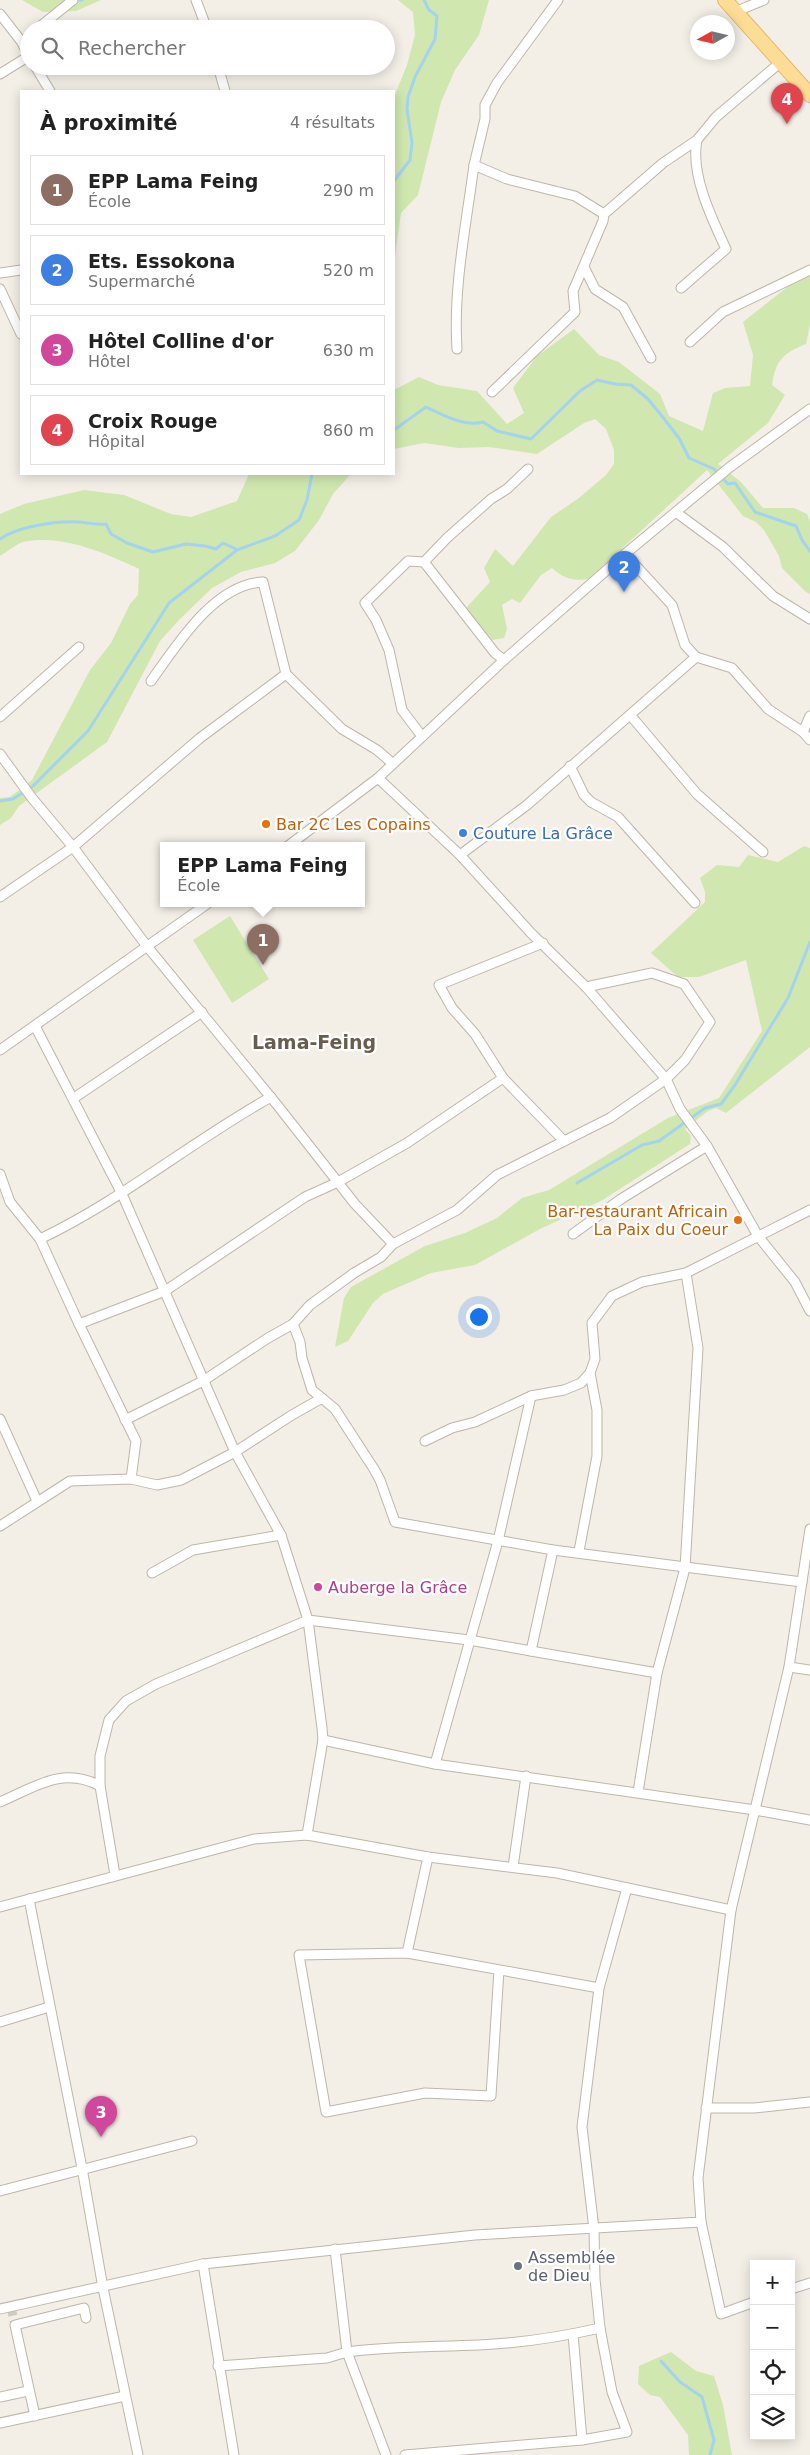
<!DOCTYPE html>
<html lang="fr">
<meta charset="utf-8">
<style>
:root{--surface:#fff;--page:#f6f6f6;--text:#222;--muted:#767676;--line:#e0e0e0;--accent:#f83319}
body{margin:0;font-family:"DejaVu Sans",sans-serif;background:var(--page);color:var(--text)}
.controls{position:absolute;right:15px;bottom:15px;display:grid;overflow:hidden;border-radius:0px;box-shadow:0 2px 12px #0003}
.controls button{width:45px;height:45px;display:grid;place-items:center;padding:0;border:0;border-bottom:1px solid var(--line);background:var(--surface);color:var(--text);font:25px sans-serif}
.compass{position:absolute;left:690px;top:15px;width:45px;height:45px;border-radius:50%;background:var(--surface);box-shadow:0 2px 12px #0003;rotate:262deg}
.you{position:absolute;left:478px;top:1316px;width:18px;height:18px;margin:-12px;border:4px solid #fff;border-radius:50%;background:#1a73e8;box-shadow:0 0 0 8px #1a73e833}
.badge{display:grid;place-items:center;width:32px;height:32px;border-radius:50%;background:var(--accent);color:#fff;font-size:16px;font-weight:700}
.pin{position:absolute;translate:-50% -41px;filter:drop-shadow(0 1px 2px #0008)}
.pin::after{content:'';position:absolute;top:26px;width:18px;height:15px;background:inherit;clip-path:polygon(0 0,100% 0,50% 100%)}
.popup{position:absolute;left:160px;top:842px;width:205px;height:65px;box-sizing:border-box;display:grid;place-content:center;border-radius:0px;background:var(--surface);filter:drop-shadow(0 1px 4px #0005);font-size:16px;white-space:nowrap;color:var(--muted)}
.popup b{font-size:19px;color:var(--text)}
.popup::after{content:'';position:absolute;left:50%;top:100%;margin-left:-10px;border:10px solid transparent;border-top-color:var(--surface)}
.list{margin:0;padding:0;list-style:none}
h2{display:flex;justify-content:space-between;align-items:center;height:65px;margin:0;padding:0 20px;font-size:21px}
h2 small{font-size:16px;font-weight:400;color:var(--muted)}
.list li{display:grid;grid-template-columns:32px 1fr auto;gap:15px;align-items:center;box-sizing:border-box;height:70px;margin:0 10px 10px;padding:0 10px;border:1px solid var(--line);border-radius:0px}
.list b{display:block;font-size:19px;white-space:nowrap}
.list p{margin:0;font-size:16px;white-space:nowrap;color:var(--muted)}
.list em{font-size:16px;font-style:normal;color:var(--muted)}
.icon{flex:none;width:28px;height:28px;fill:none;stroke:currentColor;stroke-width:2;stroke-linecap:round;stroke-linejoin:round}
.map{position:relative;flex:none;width:810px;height:2455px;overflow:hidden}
.search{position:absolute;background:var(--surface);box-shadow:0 2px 12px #0003;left:20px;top:20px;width:375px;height:55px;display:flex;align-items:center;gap:12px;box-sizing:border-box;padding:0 18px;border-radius:28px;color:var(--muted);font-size:19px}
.panel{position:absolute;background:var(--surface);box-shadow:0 2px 12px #0003;left:20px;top:90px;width:375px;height:385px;border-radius:0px}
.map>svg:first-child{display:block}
.green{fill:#d0e7b0}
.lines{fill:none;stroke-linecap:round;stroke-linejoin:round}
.stream{stroke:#a3d3ef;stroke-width:3}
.minor-tunnel{stroke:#d0ccc4;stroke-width:9;stroke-dasharray:9 4.5;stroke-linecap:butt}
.minor-casing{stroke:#beb6a9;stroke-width:11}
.primary-casing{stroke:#e2b965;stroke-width:16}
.minor{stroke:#fff;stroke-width:9}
.primary{stroke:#fddc96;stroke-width:14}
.food-dot{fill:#e8710a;stroke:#fff;stroke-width:2}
.shop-dot{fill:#3f7fe0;stroke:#fff;stroke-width:2}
.hotel-dot{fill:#d1479c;stroke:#fff;stroke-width:2}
.worship-dot{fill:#6b7280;stroke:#fff;stroke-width:2}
.labels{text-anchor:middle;stroke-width:4.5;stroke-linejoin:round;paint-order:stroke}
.food-label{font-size:16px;fill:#c56008;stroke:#fff;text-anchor:start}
.shop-label{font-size:16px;fill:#366cbe;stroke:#fff;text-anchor:start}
.hotel-label{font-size:16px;fill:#b23c85;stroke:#fff;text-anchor:start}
.worship-label{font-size:16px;fill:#5b616d;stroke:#fff;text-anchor:start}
.quarter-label{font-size:19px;font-weight:bold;fill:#695d4d;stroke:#fff}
</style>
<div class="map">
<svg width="810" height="2455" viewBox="0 0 810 2455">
<rect width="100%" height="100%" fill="#f3efe7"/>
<g class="green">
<path d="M 22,0 L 101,0 L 76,11 L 43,12 Z"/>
<path d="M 398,0 L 489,0 L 479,35 L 455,70 L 441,102 L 418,195 L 401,213 L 394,263 L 394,97 L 407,65 L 415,35 L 413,12 Z"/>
<path d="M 810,274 L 810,324 L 806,344 C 782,354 776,360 772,385 L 785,395 L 768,423 L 718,464 L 741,482 L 763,508 L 794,508 L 807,514 L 810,521 L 810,594 L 806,592 L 782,568 L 779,556 L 764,530 L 756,522 L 743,516 L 707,470 L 589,579 C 573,581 564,579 552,568 L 541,575 L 520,603 L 512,599 L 502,605 L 507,629 L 504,638 L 492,640 L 466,608 L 490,582 L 484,568 L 495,549 L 513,566 L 551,517 L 579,498 L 606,475 L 614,464 L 614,450 L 606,429 L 595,419 L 584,423 L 537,454 L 489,447 L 459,448 L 424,443 L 394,449 L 394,390 L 419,377 L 438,385 L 477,391 L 507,424 L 524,413 L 513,388 L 537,356 L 574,329 L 599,355 L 619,362 L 660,394 L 669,416 L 703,431 L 713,393 L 725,388 L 750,386 L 753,355 L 743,322 L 795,281 Z"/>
<path d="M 249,474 L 351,474 L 333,494 L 319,520 L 295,551 L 275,563 L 241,572 L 212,588 L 179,620 L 160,641 L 107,742 L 19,806 L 11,818 L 0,825 L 0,798 L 10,797 L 32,780 L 90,670 L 111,643 L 130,604 L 138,595 L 139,569 C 104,553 63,534 23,542 C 16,544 7,552 0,556 L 0,514 L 24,504 L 84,490 L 124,495 L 171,514 L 191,517 L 237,501 Z"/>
<path d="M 804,846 L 810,848 L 810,1047 L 726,1113 L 716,1108 L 708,1111 L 685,1129 L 691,1136 L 690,1144 L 601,1201 L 540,1229 L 475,1265 L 431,1273 L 383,1294 L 373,1303 L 348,1341 L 335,1347 L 344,1298 L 351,1287 L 425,1246 L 465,1233 L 497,1218 L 522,1198 L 549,1190 L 668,1118 L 719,1098 L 762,1031 L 746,960 L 699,977 L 678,977 L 651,953 L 705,902 L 705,892 L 700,878 L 717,865 L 739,867 L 748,855 L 778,862 Z"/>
<path d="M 230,916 L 269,979 L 232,1003 L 193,940 Z"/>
<path d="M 671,2352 L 696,2371 L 714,2376 L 723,2405 L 732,2455 L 689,2455 L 688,2435 L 660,2397 L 650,2395 L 638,2384 L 639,2366 Z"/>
</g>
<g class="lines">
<g class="stream">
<path d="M 78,0 L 82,0"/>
<path d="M 394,181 L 410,160 L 412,143 L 407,109 L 408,97 L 415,77 L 435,39 L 437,16 L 429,10 L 424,0"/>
<path d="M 394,430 L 426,407 C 443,415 464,427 483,422 L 497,431 L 531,439 L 580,391 L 597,380 L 615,384 L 631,385 L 648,399 L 665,420 L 679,438 L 689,458 L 714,469 L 728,484 L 735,483 L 755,512 L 796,526 L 802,540 L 810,551"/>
<path d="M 0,539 C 18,526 57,521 79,522 C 88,523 97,525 106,524 L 111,534 L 127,543 L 153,552 L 186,544 L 205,546 L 216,549 L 223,543 L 236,549"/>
<path d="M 0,801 L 13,799 L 32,787 L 88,731 L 169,603 L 237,550 L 275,536 L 299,520 L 307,500 L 312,474"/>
<path d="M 577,1183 L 642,1145 L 659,1141 L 705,1108 L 721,1104 L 735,1085 L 788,998 L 810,942"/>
<path d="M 661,2361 L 680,2382 L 702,2397 L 714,2440 L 710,2455"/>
</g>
<path class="minor-tunnel" d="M 11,2307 L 15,2325"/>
<defs>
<g id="minor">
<path d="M 196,0 L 207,29"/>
<path d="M 737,11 L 764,0"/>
<path d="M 0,14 L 21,41 L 29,56"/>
<path d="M 37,29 L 73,0"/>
<path d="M 35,66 L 50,91"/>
<path d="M 218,66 L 225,91"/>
<path d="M 0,74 L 29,56"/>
<path d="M 474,165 L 485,119 L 485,105 L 497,83 L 558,0"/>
<path d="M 584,267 L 595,289 L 623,307 L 651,358"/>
<path d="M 0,273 L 21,270"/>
<path d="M 681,288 L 726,249 C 712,219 690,174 697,140"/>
<path d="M 0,289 L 21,334"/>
<path d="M 690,342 L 723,312 L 810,270"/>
<path d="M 457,349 C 453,288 466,226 474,165 L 507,179 L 575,196 L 604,214"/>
<path d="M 492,392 L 575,312 L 573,291 L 603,221 L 604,214 L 663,163 L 697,140 L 716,117 L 782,61"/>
<path d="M 677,513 L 723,547 L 773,596 L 810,619"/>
<path d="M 625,554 L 672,605 L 685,645 L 696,657"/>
<path d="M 424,562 L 447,538 L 491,499 L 507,489 L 528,469"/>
<path d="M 151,681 C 177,645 214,584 263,582 L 286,674 L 342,729 L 377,750 L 392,763"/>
<path d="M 631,716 L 697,794 L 763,852"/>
<path d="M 0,717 L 79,647"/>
<path d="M 803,732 L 810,740"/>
<path d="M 421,735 L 402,710 L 389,650 L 376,620 L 365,603 L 408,561 L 424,562 L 495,653 L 504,660"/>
<path d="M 0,754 L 32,798 L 73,847 L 146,945 L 278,1106 L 355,1204 L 393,1244"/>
<path d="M 570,766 L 584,795 L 591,802 L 618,817 L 695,903"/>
<path d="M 378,778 L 460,855 L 531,933 L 586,987 L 666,1079 L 680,1109 L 707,1146 L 758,1236 L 795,1282 L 810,1311"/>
<path d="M 288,846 L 378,778 L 504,660 L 625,554 L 730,467 L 810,409"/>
<path d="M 460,855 L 527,805 L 696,657 L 732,668 L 768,709 L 803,732 L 810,716"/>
<path d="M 0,897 L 73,847 L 200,738 L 286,674"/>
<path d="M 543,943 L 439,985 L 452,1008 L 475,1034 L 503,1078 L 564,1141"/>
<path d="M 586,987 L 652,973 L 684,984 L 710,1022 L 685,1060 L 666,1079 L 610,1118 L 497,1175 L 457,1210 L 393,1244 L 381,1257 L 354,1273 L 310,1305 L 293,1324 L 300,1342 L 302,1358 L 312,1390 L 335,1409 L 374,1469 L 380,1480 L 395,1522 L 553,1550 L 802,1582"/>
<path d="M 35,1026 L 122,1194 L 235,1452 L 281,1535 L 308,1620 L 322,1728 L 323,1740 L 307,1835"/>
<path d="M 0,1050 L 207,904"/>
<path d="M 74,1098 L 202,1012"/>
<path d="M 0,1174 L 10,1202 L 40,1239 L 79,1324 L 136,1441 L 131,1479"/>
<path d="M 573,1234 L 621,1199 L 707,1146"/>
<path d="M 40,1239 C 122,1200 192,1141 271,1097"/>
<path d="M 79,1324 L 165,1291 L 305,1197 L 338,1182 L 407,1143 L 503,1078"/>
<path d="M 0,1419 L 37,1501"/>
<path d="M 125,1420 L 203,1381 L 268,1338 L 293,1324"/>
<path d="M 425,1441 L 452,1428 L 475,1422 L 531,1396 L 564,1390 L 581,1383 L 590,1373"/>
<path d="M 0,1526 L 70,1481 L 131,1479 L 157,1485 L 181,1480 L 235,1452 L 292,1415 L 322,1398"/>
<path d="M 579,1551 L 597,1456 L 597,1410 L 590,1373 L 595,1359 L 592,1323 L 612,1296 L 642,1282 L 686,1273 L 810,1210"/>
<path d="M 152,1573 L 193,1550 L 281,1535"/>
<path d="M 531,1651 L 657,1673"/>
<path d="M 789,1667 L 810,1670"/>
<path d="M 323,1740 L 435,1764 L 755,1810 L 810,1820"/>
<path d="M 435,1764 L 498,1541 L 531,1396"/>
<path d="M 638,1792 L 657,1673 L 685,1568 L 698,1348 L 686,1273"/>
<path d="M 0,1802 C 35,1787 63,1766 100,1786"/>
<path d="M 513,1867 L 526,1776"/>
<path d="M 115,1875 L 100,1786 L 100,1756 L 109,1720 L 126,1701 L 156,1684 L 308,1620 L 469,1640 L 531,1651 L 553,1550"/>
<path d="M 29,1899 L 82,2168 L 103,2288 L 138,2455"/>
<path d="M 0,1907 L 254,1839 L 307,1835 L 428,1857 L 557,1873 L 731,1910 L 789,1667 L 810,1529"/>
<path d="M 407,1953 L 428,1857"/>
<path d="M 499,1970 L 491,2096 L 425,2093 L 326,2112 L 299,1955 L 407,1953 L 599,1988"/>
<path d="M 0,2022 L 49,2007"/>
<path d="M 706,2108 L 754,2108 L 810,2102"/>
<path d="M 0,2191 L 192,2141"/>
<path d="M 701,2222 L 721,2314 L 754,2302"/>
<path d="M 203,2264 L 234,2455"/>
<path d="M 791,2289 L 810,2283"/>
<path d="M 0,2309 L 203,2264 L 475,2235 L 701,2222 L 698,2178 L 731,1910"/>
<path d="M 218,2366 L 327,2358 L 347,2352 L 335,2249"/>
<path d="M 0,2397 L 28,2391"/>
<path d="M 35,2416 L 15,2325 L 84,2308 L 86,2318"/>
<path d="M 0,2423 L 125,2396"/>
<path d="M 582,2440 L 627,2432 L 612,2392 L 600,2328"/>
<path d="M 386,2455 L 347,2352 C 391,2346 435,2347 479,2345 C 520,2343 561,2337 600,2328 L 595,2279 L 594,2229 L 582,2127 L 599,1988 L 627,1888"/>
<path d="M 405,2455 L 582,2440 L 573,2334"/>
</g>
<path id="primary" d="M 725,0 L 810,95"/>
</defs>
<use href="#minor" class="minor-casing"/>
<use href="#primary" class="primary-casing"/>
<use href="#minor" class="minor"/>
<use href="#primary" class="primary"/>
</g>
<g class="food-dot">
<circle cx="266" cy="824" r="5"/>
<circle cx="738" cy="1220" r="5"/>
</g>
<circle class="shop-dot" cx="463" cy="833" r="5"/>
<circle class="hotel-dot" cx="318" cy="1587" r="5"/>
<circle class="worship-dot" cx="518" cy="2266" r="5"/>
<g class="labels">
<g class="food-label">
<text x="276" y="830">Bar 2C Les Copains</text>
<text x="728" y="1217" text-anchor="end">Bar-restaurant Africain<tspan x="728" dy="18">La Paix du Coeur</tspan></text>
</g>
<g class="shop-label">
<text x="473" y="839">Couture La Grâce</text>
</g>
<g class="hotel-label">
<text x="328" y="1593">Auberge la Grâce</text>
</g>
<g class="worship-label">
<text x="528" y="2263">Assemblée<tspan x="528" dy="18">de Dieu</tspan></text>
</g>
<g class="quarter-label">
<text x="314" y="1049">Lama-Feing</text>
</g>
</g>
</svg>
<div class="controls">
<button>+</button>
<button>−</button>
<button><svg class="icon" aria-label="locate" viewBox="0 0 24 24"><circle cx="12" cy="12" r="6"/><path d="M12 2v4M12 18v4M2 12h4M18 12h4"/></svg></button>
<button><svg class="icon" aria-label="layers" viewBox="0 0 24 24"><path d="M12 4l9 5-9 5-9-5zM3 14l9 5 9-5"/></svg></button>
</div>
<svg class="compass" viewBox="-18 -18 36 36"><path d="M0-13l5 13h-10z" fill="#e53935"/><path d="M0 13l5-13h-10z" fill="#767676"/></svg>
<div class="you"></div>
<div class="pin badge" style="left:263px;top:965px;background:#8d6e63">1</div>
<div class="popup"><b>EPP Lama Feing</b>École</div>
<div class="pin badge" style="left:624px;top:592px;background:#3f7fe0">2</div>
<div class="pin badge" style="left:101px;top:2137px;background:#d1479c">3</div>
<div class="pin badge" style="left:787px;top:124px;background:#e0444e">4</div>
<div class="search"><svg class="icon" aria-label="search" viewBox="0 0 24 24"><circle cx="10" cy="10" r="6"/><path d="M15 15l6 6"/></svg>Rechercher</div>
<section class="panel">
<h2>À proximité<small>4 résultats</small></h2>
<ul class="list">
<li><span class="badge" style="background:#8d6e63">1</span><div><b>EPP Lama Feing</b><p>École</p></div><em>290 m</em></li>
<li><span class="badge" style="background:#3f7fe0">2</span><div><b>Ets. Essokona</b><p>Supermarché</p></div><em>520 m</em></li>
<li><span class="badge" style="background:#d1479c">3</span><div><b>Hôtel Colline d'or</b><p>Hôtel</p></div><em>630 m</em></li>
<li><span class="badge" style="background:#e0444e">4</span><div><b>Croix Rouge</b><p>Hôpital</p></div><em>860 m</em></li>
</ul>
</section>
</div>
